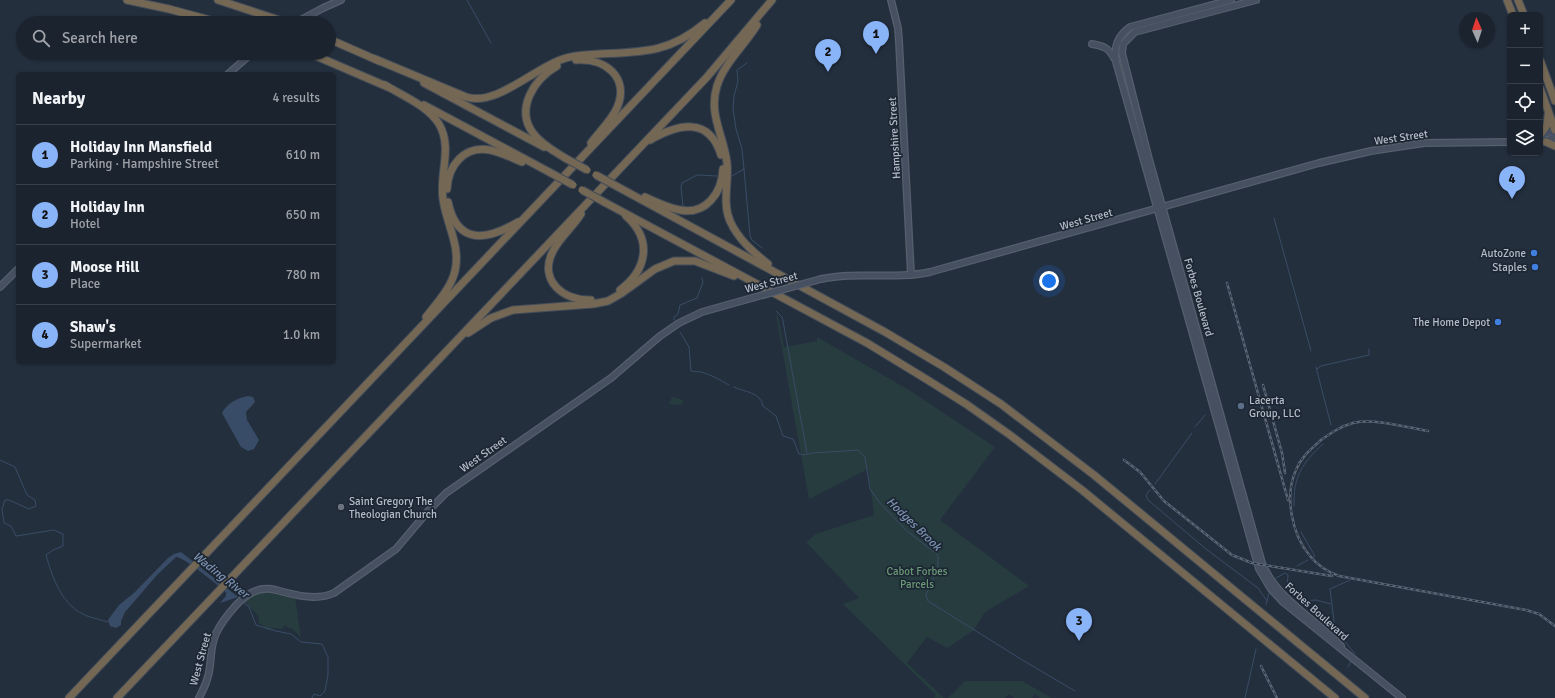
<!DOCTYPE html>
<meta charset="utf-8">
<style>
:root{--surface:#1b232e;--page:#242b36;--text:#f1f3f6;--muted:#a0a4aa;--line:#39404a;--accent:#8ab4f8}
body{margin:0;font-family:Signika,sans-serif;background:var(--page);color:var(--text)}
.controls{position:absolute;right:12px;top:12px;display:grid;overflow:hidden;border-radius:6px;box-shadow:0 1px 3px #0004}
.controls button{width:36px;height:36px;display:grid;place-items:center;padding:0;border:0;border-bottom:1px solid var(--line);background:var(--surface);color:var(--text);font:20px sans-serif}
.compass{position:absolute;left:1459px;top:12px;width:36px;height:36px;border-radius:50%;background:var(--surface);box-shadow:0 1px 3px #0004;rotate:357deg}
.you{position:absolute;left:1049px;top:281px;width:14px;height:14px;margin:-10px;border:3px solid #fff;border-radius:50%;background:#1a73e8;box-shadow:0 0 0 6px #1a73e833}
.badge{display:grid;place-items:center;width:26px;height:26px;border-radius:50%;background:var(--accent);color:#111;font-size:13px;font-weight:700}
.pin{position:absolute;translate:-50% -33px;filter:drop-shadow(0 1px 2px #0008)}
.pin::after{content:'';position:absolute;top:21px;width:14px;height:12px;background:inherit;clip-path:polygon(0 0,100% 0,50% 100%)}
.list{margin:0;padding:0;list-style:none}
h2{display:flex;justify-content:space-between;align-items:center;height:52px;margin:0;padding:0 16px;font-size:17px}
h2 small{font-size:13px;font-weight:400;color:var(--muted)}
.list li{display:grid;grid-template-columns:26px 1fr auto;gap:12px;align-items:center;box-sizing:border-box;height:60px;padding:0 16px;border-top:1px solid var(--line)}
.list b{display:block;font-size:15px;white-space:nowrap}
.list p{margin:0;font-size:13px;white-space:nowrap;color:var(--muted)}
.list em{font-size:13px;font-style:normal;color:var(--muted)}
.icon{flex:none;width:22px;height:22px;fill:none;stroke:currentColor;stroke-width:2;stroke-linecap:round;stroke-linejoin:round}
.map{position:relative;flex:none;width:1555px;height:698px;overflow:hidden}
.search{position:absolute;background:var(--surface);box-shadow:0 1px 3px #0004;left:16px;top:16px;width:320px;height:44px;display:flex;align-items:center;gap:10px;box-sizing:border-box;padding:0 14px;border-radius:22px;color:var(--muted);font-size:15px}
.panel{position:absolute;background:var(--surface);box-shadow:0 1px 3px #0004;left:16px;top:72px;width:320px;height:292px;border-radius:6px}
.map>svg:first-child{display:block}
.green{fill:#263c3f}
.water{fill:#394c67}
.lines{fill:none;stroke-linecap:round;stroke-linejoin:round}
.stream{stroke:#394c67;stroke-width:1}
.secondary-casing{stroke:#565f6c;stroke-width:8}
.highway-casing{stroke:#434c59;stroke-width:9}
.secondary{stroke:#465061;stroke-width:5.5}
.highway{stroke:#746855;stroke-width:7}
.rail-casing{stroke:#5a6575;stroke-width:2.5}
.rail{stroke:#1d2633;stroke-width:1;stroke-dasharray:3;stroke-linecap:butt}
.secondary-bridge-casing{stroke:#565f6c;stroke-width:8;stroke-linecap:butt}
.highway-bridge-casing{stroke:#434c59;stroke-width:9;stroke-linecap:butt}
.secondary-bridge{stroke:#465061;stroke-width:5.5}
.highway-bridge{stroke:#746855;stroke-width:7}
.shop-dot{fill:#3f7fe0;stroke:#1d2633;stroke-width:1.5}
.service-dot{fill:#5c6f8a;stroke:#1d2633;stroke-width:1.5}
.worship-dot{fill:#6b7280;stroke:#1d2633;stroke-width:1.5}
.labels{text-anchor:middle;stroke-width:3.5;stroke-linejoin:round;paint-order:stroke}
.street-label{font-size:11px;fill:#b4bcc9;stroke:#1d2633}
.poi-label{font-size:11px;fill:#b4bcc9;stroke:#1d2633;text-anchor:end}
.park-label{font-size:11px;fill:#6b9a76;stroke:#1d2633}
.water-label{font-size:12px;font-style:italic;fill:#7c92b1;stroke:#1d2633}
</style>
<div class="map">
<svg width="1555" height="698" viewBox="0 0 1555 698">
<rect width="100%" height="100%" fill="#242f3e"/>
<g class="green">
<path d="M 776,315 L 778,316 L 784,347 L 817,341 L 817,337 L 909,390 L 995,447 L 940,520 L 1029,586 L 985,612 L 974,630 L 947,648 L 927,637 L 907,663 L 944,698 L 934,698 L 936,695 L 843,604 L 859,598 L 806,542 L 816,534 L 874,515 L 868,469 L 809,499 Z"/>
<path d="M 672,397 L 683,400 L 682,405 L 669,404 Z"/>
<path d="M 263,592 L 295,597 L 301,638 L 293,629 L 287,627 L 286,625 L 281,629 L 275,628 L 266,630 L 264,626 L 259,623 L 258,615 C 252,611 250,606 245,602 L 252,596 Z"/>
<path d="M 965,681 L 1022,681 L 1052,698 L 1040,698 L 1035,694 L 1032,698 L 1014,698 L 1009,694 L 1005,698 L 948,698 Z"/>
</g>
<g class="water">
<path d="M 248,396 L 253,397 L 255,402 L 246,412 L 247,420 L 259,440 L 254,449 L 248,451 L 241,447 L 222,413 C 227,403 238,398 248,396 Z"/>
<path d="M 181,552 L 238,597 L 220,603 L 226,596 L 226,593 L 225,591 C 216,584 184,557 176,557 L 157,575 L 125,612 L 121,621 L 121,625 L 116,628 L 110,626 L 108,620 L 119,605 L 134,593 L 168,558 L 174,554 Z"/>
</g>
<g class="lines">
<g class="stream">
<path d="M 467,0 L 491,43"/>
<path d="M 744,169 L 750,236 L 752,240 L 762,248"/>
<path d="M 732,176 L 744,169 L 742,149 L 736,129 L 733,108 L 734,96 L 738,81 L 737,70 L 747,63"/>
<path d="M 683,206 L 681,188 L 682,183 L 697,175 L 717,176"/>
<path d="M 1274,218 L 1311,351"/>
<path d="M 776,311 L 782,317 L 783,321 L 807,453"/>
<path d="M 674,320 L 674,317 L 678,314 L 680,305 L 697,298 L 703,282 L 702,278"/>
<path d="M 680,332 L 689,347 L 691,371 C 695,372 698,371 701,372 C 712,375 720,380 729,385"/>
<path d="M 1316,367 L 1331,425"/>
<path d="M 1317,369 L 1321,366 L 1369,355 L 1369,349"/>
<path d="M 734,387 C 744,392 761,392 763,406 L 776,416 L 783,436 L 793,439 L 799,454 L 804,455 L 813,453 L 858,450 L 865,457 L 870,489 L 880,503 L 907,531 L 938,555 L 938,568 L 926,595 L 928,601 L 1024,661 L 1075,691"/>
<path d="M 1195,427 L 1205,415"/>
<path d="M 0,460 L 15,467 L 27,495 L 35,500 L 36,506 L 29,509 L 9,500 L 5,500 L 2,509 L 4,523 L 11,526 L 16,536 L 54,530 L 63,534 L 63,546 L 53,550 L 46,555 C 53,579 62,606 87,616 C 94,618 101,620 108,622"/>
<path d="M 1155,484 L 1192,433"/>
<path d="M 1150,490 L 1146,495 L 1148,500 L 1206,549 L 1258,588 L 1267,601"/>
<path d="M 1294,506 C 1293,477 1302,463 1323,444"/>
<path d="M 1301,532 L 1315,556 L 1313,557"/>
<path d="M 1297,566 L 1308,560"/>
<path d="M 1276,578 L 1285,573 L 1288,575 L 1287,588 L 1303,601 L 1316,600 L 1331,604"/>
<path d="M 1350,580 L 1330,589 L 1335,629 L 1355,654"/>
<path d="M 243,602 L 249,607 L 256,625 L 276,631 L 291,634 L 301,642 L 322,644 L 328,657 L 328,674 L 325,691 L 320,696 L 314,694 L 312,698"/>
<path d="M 1266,605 L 1269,593"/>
<path d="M 1348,667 L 1351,661"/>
<path d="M 1245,698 L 1256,649"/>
</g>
<defs>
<g id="secondary">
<path d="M 891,0 L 898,28 L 899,41 L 911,275"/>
<path d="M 1231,0 L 1130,27 C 1117,37 1114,46 1116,62 L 1259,569 L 1271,589 L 1283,602 L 1402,698"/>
<path d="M 1256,0 L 1135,32 L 1123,44 L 1122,53 L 1149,159 L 1262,563 C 1277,600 1315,618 1341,646"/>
<path d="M 295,23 L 323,8 L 341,0"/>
<path d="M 1092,44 C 1103,46 1108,47 1114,58"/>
<path d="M 228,74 L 252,53"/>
<path d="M 1540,135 L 1555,131"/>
<path d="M 1540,142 L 1546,142 L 1555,136"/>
<path d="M 821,279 C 857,271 894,280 930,272 L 1319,163 L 1371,151 L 1424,143 L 1510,142"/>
<path d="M 0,287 L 18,269"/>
<path d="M 199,698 C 204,688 209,678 210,666 C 211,657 211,648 214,639 C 218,625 239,598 253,592 C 261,588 268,588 276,590 C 294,595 317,601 334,593 L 396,549 L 429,510 L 446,493 L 611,378 L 660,336 L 679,323 L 702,312 L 752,298"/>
</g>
<g id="highway">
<path d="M 127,0 L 169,9 L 221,23"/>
<path d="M 218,0 L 288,23"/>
<path d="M 1507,0 L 1513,15"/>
<path d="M 1518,0 L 1524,15"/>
<path d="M 757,25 C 745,45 724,63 717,86 C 708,114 724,136 727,163 C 729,183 722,202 730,221 C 738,239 753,252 768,264"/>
<path d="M 329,39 L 379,61"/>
<path d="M 309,53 L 388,87"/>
<path d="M 375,59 L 466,97 C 496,107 534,68 563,59 C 574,55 587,55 599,54 C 643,52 669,53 705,23"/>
<path d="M 576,60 C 605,58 630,77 617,108 C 611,121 599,132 591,143"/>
<path d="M 1540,60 L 1555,101"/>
<path d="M 557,66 C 534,79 515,109 533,133 C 541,144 554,151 565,158"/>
<path d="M 424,83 L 544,147"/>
<path d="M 385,85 C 403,96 428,106 439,124 C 453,148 439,174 443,199 C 446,223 461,246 455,271 C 451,288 437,303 426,317"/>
<path d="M 1540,88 L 1555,130"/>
<path d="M 424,105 L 551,173"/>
<path d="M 1540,135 L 1547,125 L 1548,115"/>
<path d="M 650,140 C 678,124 709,116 721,155"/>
<path d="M 1546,142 L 1555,146"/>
<path d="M 618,187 L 885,332 L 944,367 L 1001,404 L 1094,475 L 1365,698"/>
<path d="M 447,189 C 448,166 464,145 490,150 C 501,152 512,158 522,162"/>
<path d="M 645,197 C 656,202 668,208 680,210 C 706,215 722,193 723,169"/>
<path d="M 448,202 C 457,245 486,241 518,222"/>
<path d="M 604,202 L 867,343 L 926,379 L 966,404 L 1010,435 L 1082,490 L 1335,698"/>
<path d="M 581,214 C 573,227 560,237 553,251 C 538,280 563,301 591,300"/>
<path d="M 620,290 C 647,270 653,240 626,216"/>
<path d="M 468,333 L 491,318 L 513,310 L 593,304 L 608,301 L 622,293 L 655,269 L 674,261 L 695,261 L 734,276"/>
<path d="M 69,698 L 731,0"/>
<path d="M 117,698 L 707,77 L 772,0"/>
</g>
</defs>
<use href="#secondary" class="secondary-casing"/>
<use href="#highway" class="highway-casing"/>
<use href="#secondary" class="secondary"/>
<use href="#highway" class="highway"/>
<defs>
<g id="rail">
<path d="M 1227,283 L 1288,500"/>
<path d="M 1263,385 L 1282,453 L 1285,473"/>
<path d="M 1428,431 C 1405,427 1375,418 1353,423 C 1341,426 1331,433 1321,440 C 1311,449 1301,457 1296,470 C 1284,496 1292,535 1310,556 C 1318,566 1328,572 1339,576 L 1526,610 L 1539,614 L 1555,626"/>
<path d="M 1124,460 L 1140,472 L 1164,501 L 1232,555 L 1252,563 L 1332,576"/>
<path d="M 1261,666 L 1277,698"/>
</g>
</defs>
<use href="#rail" class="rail-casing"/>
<use href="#rail" class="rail"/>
<defs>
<path id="secondary-bridge" d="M 752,298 L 821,279"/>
<g id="highway-bridge">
<path d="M 565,158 L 587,170"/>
<path d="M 551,173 L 573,185"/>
<path d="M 596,175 L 618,187"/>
<path d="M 582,190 L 604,202"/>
</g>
</defs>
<use href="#secondary-bridge" class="secondary-bridge-casing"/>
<use href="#highway-bridge" class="highway-bridge-casing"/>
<use href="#secondary-bridge" class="secondary-bridge"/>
<use href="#highway-bridge" class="highway-bridge"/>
</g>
<g class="shop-dot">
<circle cx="1534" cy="253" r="4"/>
<circle cx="1535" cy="267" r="4"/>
<circle cx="1498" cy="322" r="4"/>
</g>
<circle class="service-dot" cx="1241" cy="406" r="4"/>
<circle class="worship-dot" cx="341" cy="507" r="4"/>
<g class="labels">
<g class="street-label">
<text transform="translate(1401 137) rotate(-8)" y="4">West Street</text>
<text transform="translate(894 138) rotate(-93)" y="4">Hampshire Street</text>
<text transform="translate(1086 219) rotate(-16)" y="4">West Street</text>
<text transform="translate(771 282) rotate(-15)" y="4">West Street</text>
<text transform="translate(1199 297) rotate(74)" y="4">Forbes Boulevard</text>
<text transform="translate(483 454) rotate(-35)" y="4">West Street</text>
<text transform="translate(1317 611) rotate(42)" y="4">Forbes Boulevard</text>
<text transform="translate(200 659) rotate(-75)" y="4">West Street</text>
</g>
<g class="poi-label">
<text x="1526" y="257">AutoZone</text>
<text x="1527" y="271">Staples</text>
<text x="1490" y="326">The Home Depot</text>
<text x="1249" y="404" text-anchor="start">Lacerta<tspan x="1249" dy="13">Group, LLC</tspan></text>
<text x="349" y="505" text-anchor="start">Saint Gregory The<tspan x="349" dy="13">Theologian Church</tspan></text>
</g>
<g class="park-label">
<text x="917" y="575">Cabot Forbes<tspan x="917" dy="13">Parcels</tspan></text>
</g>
<g class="water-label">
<text transform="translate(914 524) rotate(44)" y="4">Hodges Brook</text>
<text transform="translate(221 575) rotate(38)" y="4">Wading River</text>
</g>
</g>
</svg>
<div class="controls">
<button>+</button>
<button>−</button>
<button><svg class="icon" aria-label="locate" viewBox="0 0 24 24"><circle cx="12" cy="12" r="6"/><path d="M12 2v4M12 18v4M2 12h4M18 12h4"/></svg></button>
<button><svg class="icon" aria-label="layers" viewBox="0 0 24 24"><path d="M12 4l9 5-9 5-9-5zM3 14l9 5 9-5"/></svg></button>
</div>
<svg class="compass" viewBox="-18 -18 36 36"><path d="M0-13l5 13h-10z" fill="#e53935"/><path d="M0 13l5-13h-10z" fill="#a0a4aa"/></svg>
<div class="you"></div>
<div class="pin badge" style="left:876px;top:54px">1</div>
<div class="pin badge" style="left:828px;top:72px">2</div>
<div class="pin badge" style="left:1079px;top:641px">3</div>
<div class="pin badge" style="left:1512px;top:199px">4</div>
<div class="search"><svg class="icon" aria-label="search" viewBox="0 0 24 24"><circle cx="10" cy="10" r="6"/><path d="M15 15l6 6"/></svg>Search here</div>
<section class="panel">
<h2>Nearby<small>4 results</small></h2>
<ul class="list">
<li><span class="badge">1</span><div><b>Holiday Inn Mansfield</b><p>Parking · Hampshire Street</p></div><em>610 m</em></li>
<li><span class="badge">2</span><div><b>Holiday Inn</b><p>Hotel</p></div><em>650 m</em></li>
<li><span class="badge">3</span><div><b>Moose Hill</b><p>Place</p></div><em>780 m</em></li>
<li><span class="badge">4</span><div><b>Shaw's</b><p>Supermarket</p></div><em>1.0 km</em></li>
</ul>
</section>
</div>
